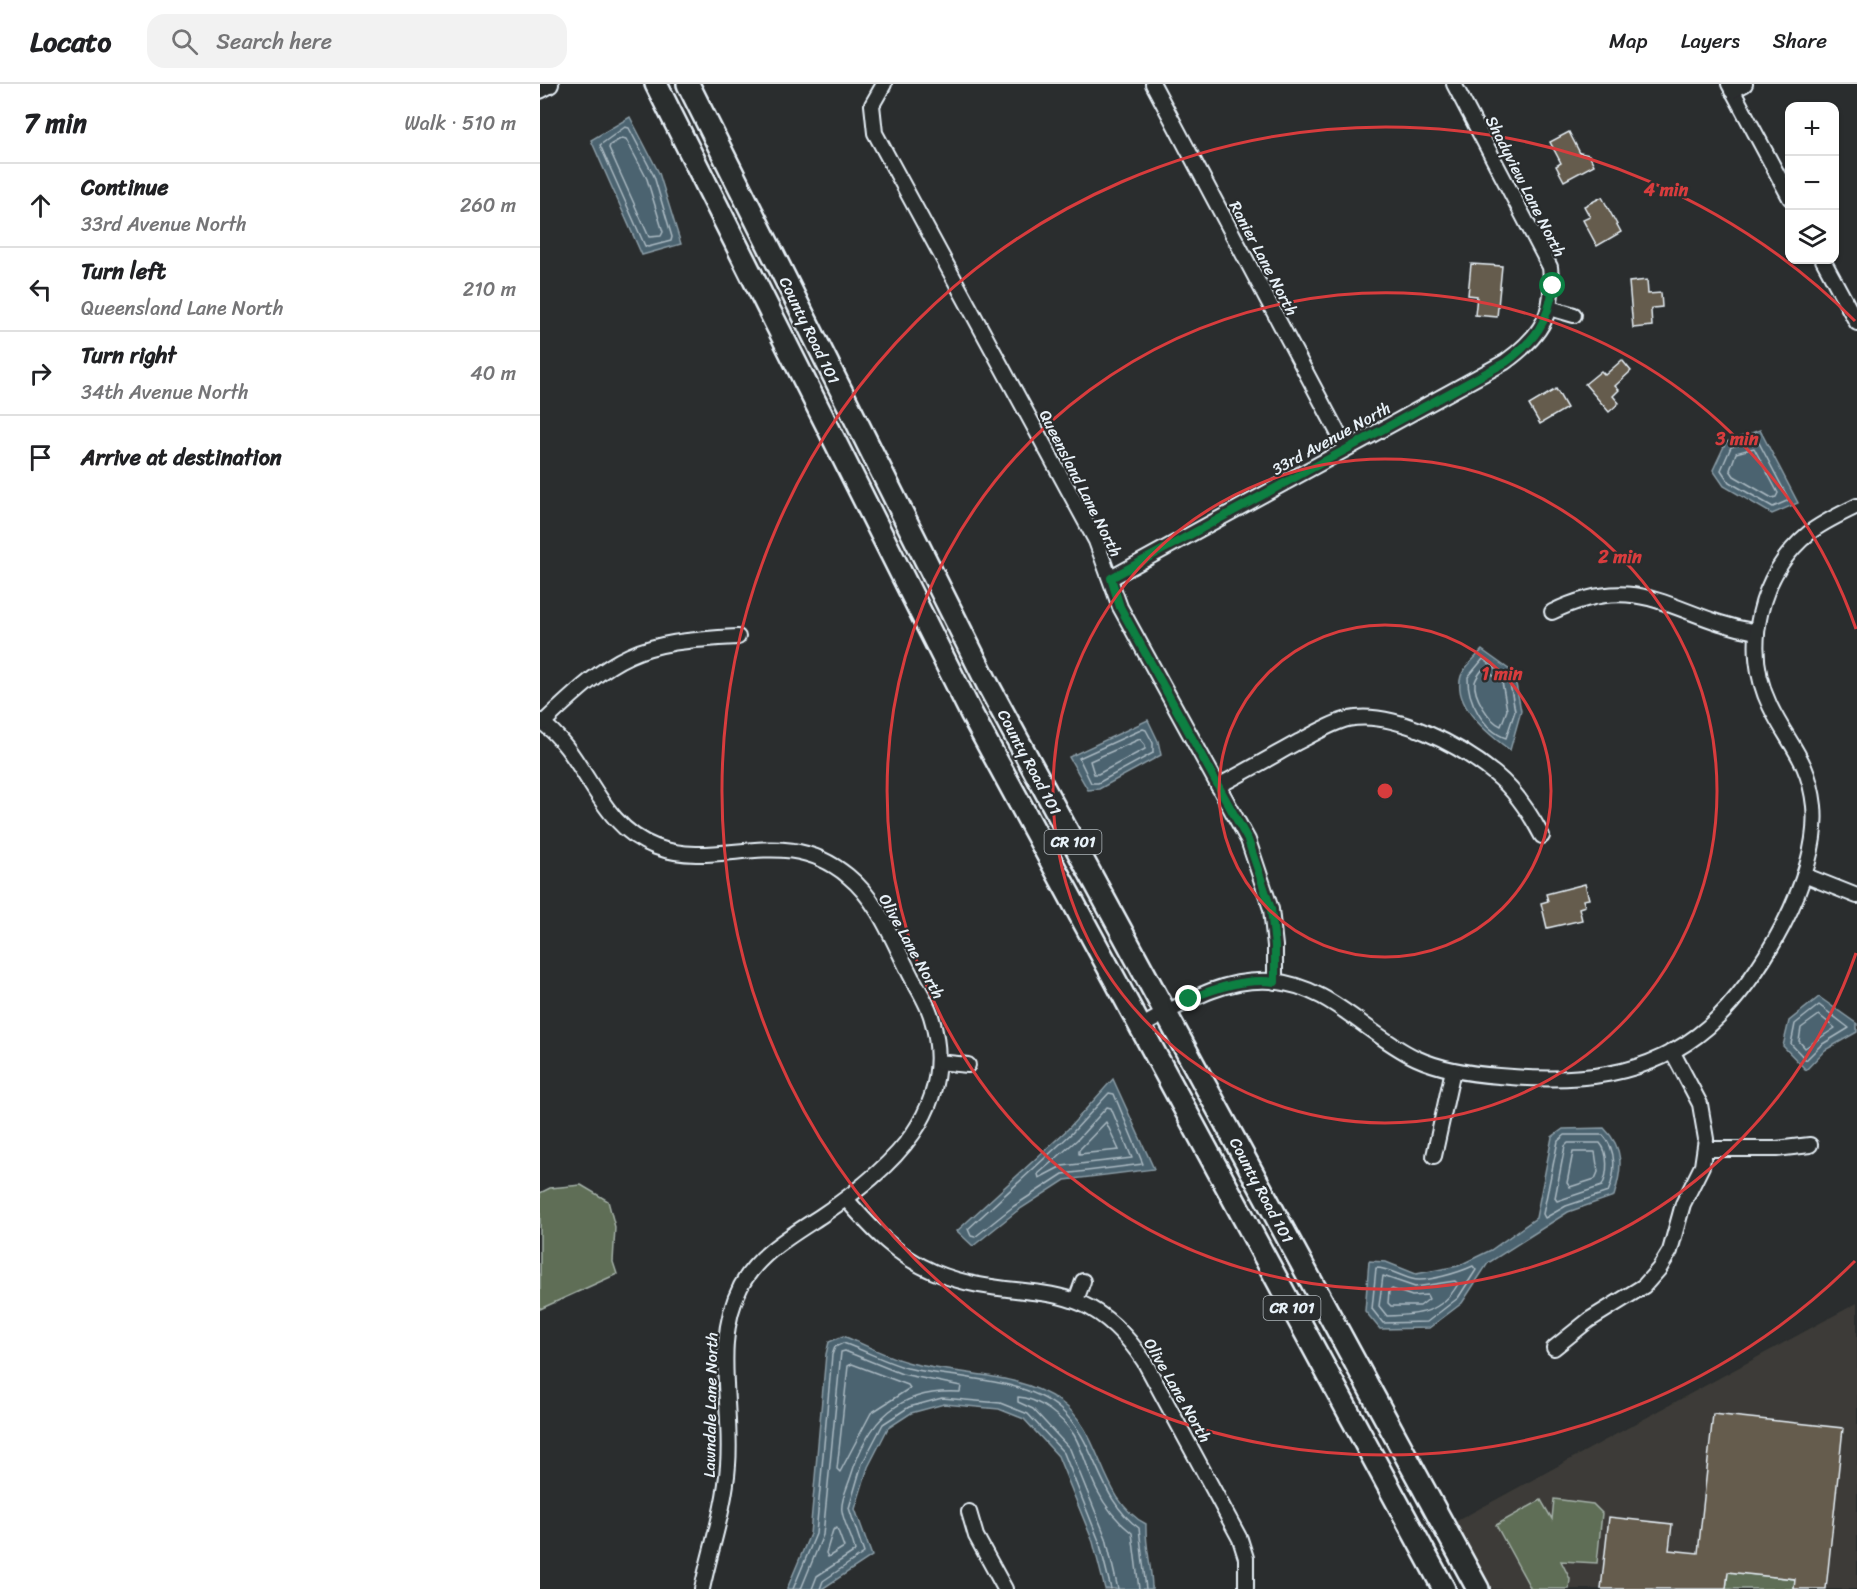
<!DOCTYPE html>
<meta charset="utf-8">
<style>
:root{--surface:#fff;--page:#f2f2f2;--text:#202124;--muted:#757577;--line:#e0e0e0}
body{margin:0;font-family:Sriracha,sans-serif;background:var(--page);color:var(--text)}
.controls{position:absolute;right:18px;top:18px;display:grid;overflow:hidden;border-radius:12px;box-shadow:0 2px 4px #0004}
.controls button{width:54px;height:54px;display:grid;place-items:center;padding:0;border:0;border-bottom:2px solid var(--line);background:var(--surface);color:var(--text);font:30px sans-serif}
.stop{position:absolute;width:18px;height:18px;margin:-14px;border:4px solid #0b8043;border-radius:50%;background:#fff}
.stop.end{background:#0b8043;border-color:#fff;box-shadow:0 2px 6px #0008}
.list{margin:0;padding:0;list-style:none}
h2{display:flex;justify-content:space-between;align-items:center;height:78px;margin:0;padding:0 24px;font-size:26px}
h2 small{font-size:20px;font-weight:400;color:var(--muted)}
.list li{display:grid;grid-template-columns:39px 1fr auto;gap:18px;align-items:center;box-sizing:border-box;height:84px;padding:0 24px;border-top:2px solid var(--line)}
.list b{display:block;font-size:22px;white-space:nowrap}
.list p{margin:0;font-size:20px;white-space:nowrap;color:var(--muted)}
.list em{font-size:20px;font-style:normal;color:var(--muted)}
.icon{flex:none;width:33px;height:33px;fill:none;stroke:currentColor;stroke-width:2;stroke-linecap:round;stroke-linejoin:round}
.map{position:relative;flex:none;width:1317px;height:1505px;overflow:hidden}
header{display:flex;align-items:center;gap:36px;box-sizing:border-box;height:84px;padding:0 30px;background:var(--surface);border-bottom:2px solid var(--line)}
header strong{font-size:28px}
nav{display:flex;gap:33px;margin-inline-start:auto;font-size:21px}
.search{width:420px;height:54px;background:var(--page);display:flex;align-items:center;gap:15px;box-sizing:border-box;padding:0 21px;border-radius:18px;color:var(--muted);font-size:22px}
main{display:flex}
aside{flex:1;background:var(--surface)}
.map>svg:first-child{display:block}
.built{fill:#3c3b37}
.green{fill:#5f6e57;stroke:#a4b0a8;stroke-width:1.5}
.water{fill:#4c6470;stroke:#8a9ca6;stroke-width:1.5}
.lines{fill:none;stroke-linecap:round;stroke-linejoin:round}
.shore{stroke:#aab9c2;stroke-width:1.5}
.building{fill:#655c4d;stroke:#e8f1f8;stroke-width:1.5}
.street-casing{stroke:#e8f1f8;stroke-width:18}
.secondary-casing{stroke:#e8f1f8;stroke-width:22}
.primary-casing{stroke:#e8f1f8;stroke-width:26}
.street{stroke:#2a2d2e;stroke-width:14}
.secondary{stroke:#2a2d2e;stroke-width:18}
.primary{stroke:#2a2d2e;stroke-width:21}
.route{stroke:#0b8043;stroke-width:8}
.ring{fill:none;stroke:#d83c3d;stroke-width:3}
.labels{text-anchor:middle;stroke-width:4.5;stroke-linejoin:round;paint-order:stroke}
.shield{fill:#2a2d2e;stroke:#afb6bb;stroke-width:1.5}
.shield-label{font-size:15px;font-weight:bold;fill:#e8f1f8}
.street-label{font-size:16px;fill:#e8f1f8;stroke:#2a2d2e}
.centre{fill:#d83c3d;stroke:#2a2d2e;stroke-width:3}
.ring-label{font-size:18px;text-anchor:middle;font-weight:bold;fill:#d83c3d;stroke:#2a2d2e;stroke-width:4.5;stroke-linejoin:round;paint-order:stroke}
</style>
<header>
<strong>Locato</strong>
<div class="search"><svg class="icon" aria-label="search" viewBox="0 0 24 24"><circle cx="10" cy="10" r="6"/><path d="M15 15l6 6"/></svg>Search here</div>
<nav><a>Map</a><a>Layers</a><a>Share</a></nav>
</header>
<main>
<aside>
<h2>7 min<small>Walk · 510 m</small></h2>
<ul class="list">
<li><svg class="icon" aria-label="ahead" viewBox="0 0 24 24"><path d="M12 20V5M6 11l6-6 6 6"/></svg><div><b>Continue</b><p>33rd Avenue North</p></div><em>260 m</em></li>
<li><svg class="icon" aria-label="left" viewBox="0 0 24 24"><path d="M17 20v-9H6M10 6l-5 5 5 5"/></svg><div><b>Turn left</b><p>Queensland Lane North</p></div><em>210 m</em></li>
<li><svg class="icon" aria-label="right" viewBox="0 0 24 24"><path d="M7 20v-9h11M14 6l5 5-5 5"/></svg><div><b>Turn right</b><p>34th Avenue North</p></div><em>40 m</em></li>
<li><svg class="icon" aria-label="arrive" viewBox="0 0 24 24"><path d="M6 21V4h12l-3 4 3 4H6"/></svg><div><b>Arrive at destination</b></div></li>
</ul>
</aside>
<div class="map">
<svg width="1317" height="1505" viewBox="0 0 1317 1505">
<rect width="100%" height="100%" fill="#2a2d2e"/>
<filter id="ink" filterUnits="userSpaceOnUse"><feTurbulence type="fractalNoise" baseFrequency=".0167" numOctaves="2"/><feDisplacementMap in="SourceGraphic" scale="12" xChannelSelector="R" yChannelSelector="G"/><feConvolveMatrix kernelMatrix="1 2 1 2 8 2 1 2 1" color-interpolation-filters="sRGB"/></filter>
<g filter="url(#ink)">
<path class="built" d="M 1317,1219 L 1317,1505 L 948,1505 L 913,1439 Z"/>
<g class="green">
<path d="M 41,1101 L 68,1117 L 75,1143 L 73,1178 L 77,1190 L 0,1225 L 0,1109 L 10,1104 Z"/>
<path d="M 1014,1415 L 1053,1420 L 1062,1429 L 1057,1479 L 1021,1477 L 1030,1495 L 1029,1505 L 991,1505 L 956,1441 L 1001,1416 L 1012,1435 Z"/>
<path d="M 1188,1488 L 1255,1495 L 1254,1505 L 1186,1505 Z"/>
</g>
<g class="water">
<path d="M 90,33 L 119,89 L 141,160 L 102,171 L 51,56 Z"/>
<path d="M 1220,346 L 1258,419 L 1232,430 L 1184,402 L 1173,386 L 1186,358 Z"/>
<path d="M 942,566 L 974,589 L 981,627 L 970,666 C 949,651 912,622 921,592 C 924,583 936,573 942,566 Z"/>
<path d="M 608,636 L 618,657 L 621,671 L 559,705 L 548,706 L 529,673 Z"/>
<path d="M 1279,913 L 1317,940 L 1317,948 L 1285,966 L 1266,986 L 1243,962 L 1249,937 Z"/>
<path d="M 573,995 L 614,1085 L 525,1096 L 477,1127 L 433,1162 L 417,1147 L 528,1045 Z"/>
<path d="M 1064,1044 C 1085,1065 1082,1086 1074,1112 L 1028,1128 L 948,1179 L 922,1219 L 889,1244 L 840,1245 L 825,1227 L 829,1177 L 846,1178 L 876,1190 L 918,1182 L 951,1166 L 996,1134 L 1012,1053 L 1023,1045 Z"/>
<path d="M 303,1252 C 324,1260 345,1272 367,1278 C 418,1292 477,1287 521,1318 C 564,1349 558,1415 606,1440 C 605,1463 612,1483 612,1505 L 565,1505 L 553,1458 L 518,1372 L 484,1335 L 459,1325 L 404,1320 L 371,1329 L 348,1344 L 328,1383 L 315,1425 L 332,1472 L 282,1505 L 247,1505 L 270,1450 L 286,1270 L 289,1258 Z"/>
</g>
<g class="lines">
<g class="shore">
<path d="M 85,43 L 89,44 L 114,92 L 132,153 L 131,157 L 108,163 L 105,162 L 60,61 Z"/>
<path d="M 82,54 L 86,55 L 107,95 L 123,148 L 121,152 L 109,153 L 69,64 L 70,61 Z"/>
<path d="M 1217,355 L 1248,414 L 1247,417 L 1233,423 L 1189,398 L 1181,386 L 1191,363 Z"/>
<path d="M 1214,364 L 1238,409 L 1236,413 L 1232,414 L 1194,392 L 1190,386 L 1196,369 Z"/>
<path d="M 943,575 L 969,594 L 975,627 L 966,654 C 943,646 927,616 928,593 Z"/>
<path d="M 942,586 L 946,586 L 962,598 L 967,626 L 961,642 C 949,637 933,612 935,598 C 936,594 939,590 942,586 Z"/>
<path d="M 603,645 L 606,646 L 613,659 L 613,669 L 558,699 L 551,699 L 539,674 Z"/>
<path d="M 600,655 L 605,661 L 605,665 L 558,690 L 554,690 L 550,677 Z"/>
<path d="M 1279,921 L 1309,944 L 1281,961 L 1266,976 L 1251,960 L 1255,940 Z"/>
<path d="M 1279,931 L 1295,944 L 1265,964 L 1259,957 L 1261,944 Z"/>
<path d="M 569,1009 L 574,1010 L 603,1080 L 523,1090 L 474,1122 L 435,1153 L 431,1152 L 428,1145 L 532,1049 Z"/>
<path d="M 567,1023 L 571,1024 L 592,1074 L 522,1082 L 499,1094 L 498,1090 L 538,1055 Z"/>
<path d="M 566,1038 L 579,1066 L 539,1070 L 539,1066 Z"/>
<path d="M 1025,1051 L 1063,1051 C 1077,1066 1076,1090 1068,1108 L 1026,1122 L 1005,1134 L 1003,1130 L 1018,1057 Z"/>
<path d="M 1028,1059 L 1060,1059 C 1069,1069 1068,1090 1062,1102 L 1017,1117 L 1015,1114 L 1025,1062 Z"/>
<path d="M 1033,1068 L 1055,1068 L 1058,1088 L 1055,1095 L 1030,1103 L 1027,1099 Z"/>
<path d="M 933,1182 L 936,1186 L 918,1214 L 887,1238 L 843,1239 L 832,1225 L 836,1184 C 849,1184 859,1192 872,1195 C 886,1199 920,1188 933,1182 Z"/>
<path d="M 843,1192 L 875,1203 L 915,1197 L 918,1200 C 901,1230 877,1231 847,1232 L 839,1222 Z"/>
<path d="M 852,1205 L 872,1212 L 887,1211 L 889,1215 L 880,1222 L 851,1222 L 848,1219 L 849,1207 Z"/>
<path d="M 312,1280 L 368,1301 L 370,1304 L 331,1329 L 300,1388 L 297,1385 L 308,1282 Z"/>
<path d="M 297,1444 L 304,1463 L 288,1473 L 286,1469 L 293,1446 Z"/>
<path d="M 253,1505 L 276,1450 L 292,1271 L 295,1263 L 303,1259 C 324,1266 345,1278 367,1284 C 413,1295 483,1293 520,1325 C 558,1358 556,1413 599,1444 L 606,1505"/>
<path d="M 261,1505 L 283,1451 L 301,1268 L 305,1267 L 362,1290 L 421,1302 L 420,1308 C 359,1304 328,1336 311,1392 C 308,1402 300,1417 302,1427 C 304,1441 313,1453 315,1467 L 277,1492 L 272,1505"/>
<path d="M 280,1505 L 283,1497 L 324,1469 L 309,1424 L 322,1380 L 343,1340 L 369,1323 L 402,1314 L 460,1319 L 488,1330 L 524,1369 L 559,1457 L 571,1505"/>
<path d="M 578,1505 L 566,1454 L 530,1365 L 493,1325 L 478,1318 L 478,1313 C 499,1314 523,1334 534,1351 C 544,1368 548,1389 557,1406 C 565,1422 578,1438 592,1449 L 599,1505"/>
</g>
</g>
<g class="building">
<path d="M 1029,48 L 1040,69 L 1049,71 L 1054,81 L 1024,97 L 1016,82 L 1021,79 L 1010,58 Z"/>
<path d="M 1062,113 L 1081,148 L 1057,162 L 1043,136 L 1050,133 L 1044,122 Z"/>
<path d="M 931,180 L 962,182 L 957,233 L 935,231 L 937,212 L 928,211 Z"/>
<path d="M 1107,196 L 1108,210 L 1121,209 L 1122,223 L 1113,224 L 1111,227 L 1112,242 L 1093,244 L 1089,198 Z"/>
<path d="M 1082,276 L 1091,287 L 1075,302 L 1079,306 L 1073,312 L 1079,319 L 1069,328 L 1045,300 L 1061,287 L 1065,291 Z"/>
<path d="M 1016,305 L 1027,324 L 1000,340 L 989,321 Z"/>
<path d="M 1045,800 L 1049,815 L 1043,816 L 1045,822 L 1039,824 L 1042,836 L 1007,844 L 1001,819 L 1008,817 L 1006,810 Z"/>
<path d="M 1173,1330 L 1303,1344 L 1286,1505 L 1254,1505 L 1255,1495 L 1188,1488 L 1186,1505 L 1061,1505 L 1069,1433 L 1132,1440 L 1129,1466 L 1158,1469 Z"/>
</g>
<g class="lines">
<defs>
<g id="street">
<path d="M 344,0 L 332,21 L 335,49 L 556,457 L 580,523 L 708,756 L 731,825 L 735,862 L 735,898"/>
<path d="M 613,0 L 806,364"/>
<path d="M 1189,0 L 1250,114"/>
<path d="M 1192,7 L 1205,0"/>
<path d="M 1283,176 L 1317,239"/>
<path d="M 1010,224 L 1034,231"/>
<path d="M 571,494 L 965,278 C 1002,251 1016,229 1010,183 L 914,0"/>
<path d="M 1012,528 C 1102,484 1133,534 1217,548"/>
<path d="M 0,637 C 48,671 56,741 116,763 C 181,787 243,738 308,792 C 339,817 354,860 372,894 C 379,906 387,919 391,932 C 420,1025 351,1085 281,1132 C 252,1151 218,1170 201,1202 C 172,1258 193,1322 188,1381 C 185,1424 171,1463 162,1505"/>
<path d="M 3,639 C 76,569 96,558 198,553"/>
<path d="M 678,702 C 705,688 731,673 758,658 C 774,650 791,639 808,635 C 854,626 921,662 955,690 C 976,707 990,729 1002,752"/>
<path d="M 1264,791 L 1317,812"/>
<path d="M 600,943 C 643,920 680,894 731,897 C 791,902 825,950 876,974 C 902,986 931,990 959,992 C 1034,999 1108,995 1168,943 C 1219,898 1281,792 1274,722 C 1269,675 1248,660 1230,622 C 1202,564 1219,490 1269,449 C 1283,438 1301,430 1317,422"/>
<path d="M 398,978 L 428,981"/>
<path d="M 1166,1065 L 1236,1065 L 1270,1061"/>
<path d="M 894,1072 L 913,986"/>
<path d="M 306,1115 C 331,1144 358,1173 394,1188 C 482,1224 540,1181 604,1277 L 700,1455 L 706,1474 L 706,1505"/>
<path d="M 536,1216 L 543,1197"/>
<path d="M 1014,1264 L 1049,1236 L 1104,1202 L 1119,1185 L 1130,1167 L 1143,1120 L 1162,1082 L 1166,1055 L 1160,1020 L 1132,967"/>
<path d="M 429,1428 L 436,1452 L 465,1505"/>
</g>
<path id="secondary" d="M 0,5 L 9,0"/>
<g id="primary">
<path d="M 116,0 L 431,629 L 904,1505"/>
<path d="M 148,0 L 448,601 L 938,1505"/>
</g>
</defs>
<use href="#street" class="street-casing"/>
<use href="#secondary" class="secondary-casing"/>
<use href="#primary" class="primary-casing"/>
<use href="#street" class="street"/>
<use href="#secondary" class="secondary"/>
<use href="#primary" class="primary"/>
</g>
</g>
<g class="lines" filter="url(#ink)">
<path class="route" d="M 649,915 C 676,904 705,894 735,898 L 735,862 L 731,825 L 708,756 L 580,523 L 571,494 L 966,278 C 994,257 1009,238 1013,202"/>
</g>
<g class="ring">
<circle cx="845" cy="707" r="166"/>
<circle cx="845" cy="707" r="332"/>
<path d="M1316 869A498 498 0 1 1 1316 545"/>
<path d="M1315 1177A664 664 0 1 1 1315 237"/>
</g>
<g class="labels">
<g class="shield">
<rect x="504.5" y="746" width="57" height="24" rx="4.5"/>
<rect x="723.5" y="1212" width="57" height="24" rx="4.5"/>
</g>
<g class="shield-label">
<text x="533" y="763">CR 101</text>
<text x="752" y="1229">CR 101</text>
</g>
<g class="street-label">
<text transform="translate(986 102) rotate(63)" y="6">Shadyview Lane North</text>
<text transform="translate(724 174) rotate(62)" y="6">Ranier Lane North</text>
<text transform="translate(270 246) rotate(64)" y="6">County Road 101</text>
<text transform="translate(791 354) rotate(-29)" y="6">33rd Avenue North</text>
<text transform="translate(541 399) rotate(63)" y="6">Queensland Lane North</text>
<text transform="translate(490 678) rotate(62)" y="6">County Road 101</text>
<text transform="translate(372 862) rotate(61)" y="6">Olive Lane North</text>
<text transform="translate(722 1106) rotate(62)" y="6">County Road 101</text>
<text transform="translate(638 1306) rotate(60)" y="6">Olive Lane North</text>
<text transform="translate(170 1321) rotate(-89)" y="6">Lawndale Lane North</text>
</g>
</g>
<circle cx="845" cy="707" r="9" class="centre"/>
<g class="ring-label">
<text x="1126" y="112">4 min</text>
<text x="1197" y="361">3 min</text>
<text x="1080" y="479">2 min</text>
<text x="962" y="596">1 min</text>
</g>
</svg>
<div class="controls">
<button>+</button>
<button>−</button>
<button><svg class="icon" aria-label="layers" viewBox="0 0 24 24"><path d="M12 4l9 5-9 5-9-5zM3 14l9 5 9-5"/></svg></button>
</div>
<div class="stop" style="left:1013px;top:202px"></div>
<div class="stop end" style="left:649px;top:915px"></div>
</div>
</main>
